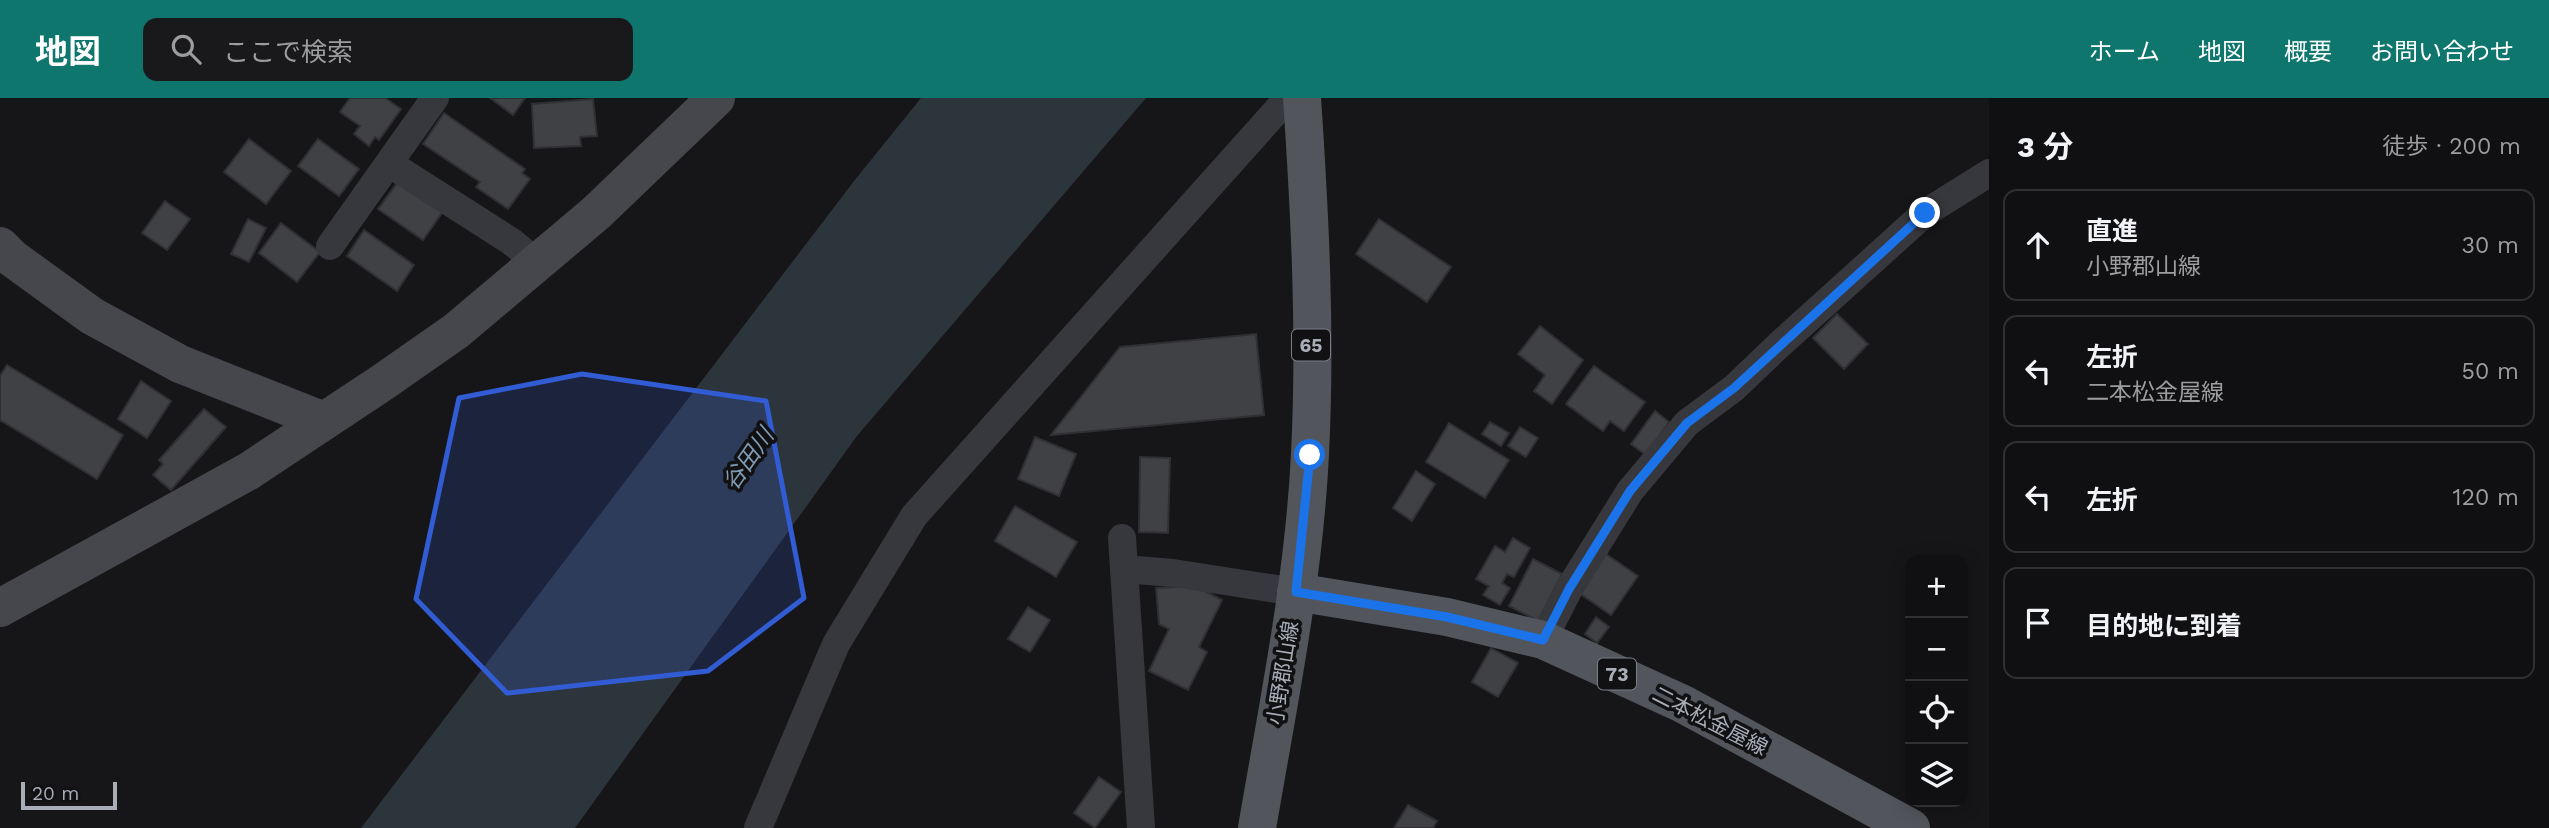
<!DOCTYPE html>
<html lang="ja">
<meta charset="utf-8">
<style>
:root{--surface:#101012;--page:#19191b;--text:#f1f3f6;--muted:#9c9d9f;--line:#303032;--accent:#0f766e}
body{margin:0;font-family:"Work Sans","Noto Sans JP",sans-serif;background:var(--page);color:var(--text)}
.controls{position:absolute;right:21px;bottom:21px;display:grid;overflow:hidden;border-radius:14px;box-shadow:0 4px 18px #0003}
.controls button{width:63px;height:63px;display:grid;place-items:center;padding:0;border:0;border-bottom:2px solid var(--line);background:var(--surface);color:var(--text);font:35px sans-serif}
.scale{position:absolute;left:21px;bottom:18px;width:96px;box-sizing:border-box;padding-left:7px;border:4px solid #a8adb8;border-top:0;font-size:19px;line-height:24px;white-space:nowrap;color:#a8adb8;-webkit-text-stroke:5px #111113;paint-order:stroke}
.stop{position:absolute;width:21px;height:21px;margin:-16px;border:5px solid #1a73e8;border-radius:50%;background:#fff}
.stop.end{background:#1a73e8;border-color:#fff;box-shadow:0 2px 7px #0008}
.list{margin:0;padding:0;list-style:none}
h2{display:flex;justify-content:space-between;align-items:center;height:91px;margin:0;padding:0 28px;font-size:30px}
h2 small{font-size:23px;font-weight:400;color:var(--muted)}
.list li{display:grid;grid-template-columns:46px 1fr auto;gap:21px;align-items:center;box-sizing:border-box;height:112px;margin:0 14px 14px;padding:0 14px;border:2px solid var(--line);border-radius:14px}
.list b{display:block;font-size:26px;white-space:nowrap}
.list p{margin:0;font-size:23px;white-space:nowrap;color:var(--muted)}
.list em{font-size:23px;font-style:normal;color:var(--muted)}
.icon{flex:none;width:38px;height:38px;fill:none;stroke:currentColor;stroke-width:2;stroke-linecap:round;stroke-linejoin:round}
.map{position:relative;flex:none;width:1989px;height:730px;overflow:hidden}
header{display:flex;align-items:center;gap:42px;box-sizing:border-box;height:98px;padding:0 35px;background:var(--accent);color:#fff}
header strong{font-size:33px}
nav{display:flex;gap:38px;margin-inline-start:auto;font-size:24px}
.search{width:490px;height:63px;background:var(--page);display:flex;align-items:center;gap:18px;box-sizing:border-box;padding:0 24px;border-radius:14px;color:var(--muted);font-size:26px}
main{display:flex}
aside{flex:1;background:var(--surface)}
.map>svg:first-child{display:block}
.water{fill:#2c353c}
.building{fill:#404145;stroke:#303034;stroke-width:2}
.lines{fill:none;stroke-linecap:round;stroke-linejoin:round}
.street{stroke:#37383d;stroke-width:28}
.secondary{stroke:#45474d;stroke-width:38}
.primary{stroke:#53555c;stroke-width:38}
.route{stroke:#1a73e8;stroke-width:9}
.marked{fill:#325cd3;fill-opacity:0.2;stroke:#325cd3;stroke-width:5;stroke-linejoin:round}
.labels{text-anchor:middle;stroke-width:7;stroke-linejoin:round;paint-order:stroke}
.shield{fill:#111113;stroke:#7b7e86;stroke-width:2}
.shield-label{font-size:19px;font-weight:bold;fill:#a8adb8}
.street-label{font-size:21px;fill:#a8adb8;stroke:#111113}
.water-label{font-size:23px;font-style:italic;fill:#7f9bb3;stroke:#111113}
</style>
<header>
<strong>地図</strong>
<div class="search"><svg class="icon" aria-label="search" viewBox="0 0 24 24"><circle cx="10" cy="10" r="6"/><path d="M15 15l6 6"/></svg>ここで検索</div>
<nav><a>ホーム</a><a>地図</a><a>概要</a><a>お問い合わせ</a></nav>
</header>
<main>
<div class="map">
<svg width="1989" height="730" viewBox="0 0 1989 730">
<rect width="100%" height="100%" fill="#161618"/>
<path class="water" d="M 921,0 L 1146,0 L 857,338 L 575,730 L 361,730 L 854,83 Z"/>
<g class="building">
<path d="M 350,0 L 385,0 L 401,11 L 379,42 L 375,39 L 369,48 L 354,36 L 360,28 L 340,14 Z"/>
<path d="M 490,0 L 525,0 L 513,17 Z"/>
<path d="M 593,1 L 597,38 L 580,39 L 581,48 L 534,50 L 532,6 Z"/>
<path d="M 444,15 L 525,71 L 522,75 L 530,81 L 508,111 L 476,89 L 480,84 L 423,46 Z"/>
<path d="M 249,41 L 291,73 L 266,106 L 224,74 Z"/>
<path d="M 318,41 L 359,71 L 339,98 L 298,68 Z"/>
<path d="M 400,81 L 444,112 L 423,142 L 378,111 Z"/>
<path d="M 165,103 L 190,121 L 167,152 L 142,135 Z"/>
<path d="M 248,121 L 266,130 L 249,164 L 231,156 Z"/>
<path d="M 1379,121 L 1451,169 L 1427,204 L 1356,156 Z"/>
<path d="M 281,125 L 320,154 L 297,184 L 259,155 Z"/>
<path d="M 364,132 L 414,167 L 397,193 L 347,158 Z"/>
<path d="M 1837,216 L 1868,246 L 1844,271 L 1813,240 Z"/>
<path d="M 1540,228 L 1583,262 L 1552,306 L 1534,293 L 1545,277 L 1518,256 Z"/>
<path d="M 1256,236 L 1264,317 L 1051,337 L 1120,249 Z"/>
<path d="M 7,267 L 123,337 L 97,381 L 0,322 L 0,278 Z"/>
<path d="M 1594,268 L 1645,304 L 1624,333 L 1610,323 L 1603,333 L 1566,306 Z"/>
<path d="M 141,283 L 171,303 L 147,340 L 118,321 Z"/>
<path d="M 204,311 L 226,329 L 171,392 L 153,377 L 163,366 L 159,362 Z"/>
<path d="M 1655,313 L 1669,324 L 1646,357 L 1631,346 Z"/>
<path d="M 1490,324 L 1509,335 L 1501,348 L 1482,336 Z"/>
<path d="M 1449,325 L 1509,362 L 1485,400 L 1426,364 Z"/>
<path d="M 1520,329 L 1538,340 L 1526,359 L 1508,348 Z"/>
<path d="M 1035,339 L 1076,356 L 1059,398 L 1018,381 Z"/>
<path d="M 1140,359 L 1170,360 L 1168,435 L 1139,434 Z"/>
<path d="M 1416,373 L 1435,386 L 1412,423 L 1393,410 Z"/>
<path d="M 1015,408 L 1077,444 L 1056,479 L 995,443 Z"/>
<path d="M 1513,440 L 1530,450 L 1514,479 L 1507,476 L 1502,485 L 1510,490 L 1500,507 L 1483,497 L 1489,488 L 1476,481 L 1495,448 L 1505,454 Z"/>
<path d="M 1606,456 L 1638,478 L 1611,517 L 1579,495 Z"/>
<path d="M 1533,461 L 1562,476 L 1538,523 L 1509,508 Z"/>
<path d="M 1195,488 L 1222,502 L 1199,549 L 1207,554 L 1188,592 L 1149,573 L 1169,531 L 1159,526 L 1156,490 Z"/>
<path d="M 1028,509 L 1050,522 L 1030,554 L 1008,541 Z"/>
<path d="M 1596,519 L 1609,529 L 1597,545 L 1585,536 Z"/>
<path d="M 1491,550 L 1518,565 L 1498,599 L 1472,584 Z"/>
<path d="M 1099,679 L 1121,694 L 1095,730 L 1074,715 Z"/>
<path d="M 1408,707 L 1437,723 L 1433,730 L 1394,730 Z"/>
</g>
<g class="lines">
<g class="street">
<path d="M 390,66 L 512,144 L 537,165"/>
<path d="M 330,148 L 435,0"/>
<path d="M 1122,440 L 1141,730"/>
<path d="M 1124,471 L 1173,475 L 1296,494"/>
<path d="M 1543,542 L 1569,491 L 1630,393 L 1687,325 L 1734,290 L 1779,247 L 1925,115 L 1989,75"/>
<path d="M 758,730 L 836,546 L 914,418 L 1288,0"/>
</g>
<g class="secondary">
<path d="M 0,148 L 12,160 L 92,218 L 180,266 L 324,323"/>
<path d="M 0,510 L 249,373 L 383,284 L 456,233 L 596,115 L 716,0"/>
</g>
<g class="primary">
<path d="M 1296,494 L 1447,519 L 1543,542 L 1683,606 L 1911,730"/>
<path d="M 1257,730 C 1278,607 1304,481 1310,356 C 1316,237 1310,118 1302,0"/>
</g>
</g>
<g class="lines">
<path class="route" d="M 1310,357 L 1296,494 L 1447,519 L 1543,542 L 1569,491 L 1630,393 L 1687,325 L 1734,290 L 1925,115"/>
</g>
<path class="marked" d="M 582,276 L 766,303 L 804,500 L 708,573 L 507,595 L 416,501 L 459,300 Z"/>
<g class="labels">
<g class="shield">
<rect x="1292" y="231.5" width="38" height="31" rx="5"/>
<rect x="1598" y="560.5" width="38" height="31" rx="5"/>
</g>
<g class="shield-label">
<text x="1311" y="254">65</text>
<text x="1617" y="583">73</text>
</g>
<g class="street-label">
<text transform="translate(1283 575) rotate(-81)" y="7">小野郡山線</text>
<text transform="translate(1710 623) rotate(27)" y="7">二本松金屋線</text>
</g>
<g class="water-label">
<text transform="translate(748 361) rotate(-55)" y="8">谷田川</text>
</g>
</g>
</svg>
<div class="controls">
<button>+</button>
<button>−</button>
<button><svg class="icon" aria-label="locate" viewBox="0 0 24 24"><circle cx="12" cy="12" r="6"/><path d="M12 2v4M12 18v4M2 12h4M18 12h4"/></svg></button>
<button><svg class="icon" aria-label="layers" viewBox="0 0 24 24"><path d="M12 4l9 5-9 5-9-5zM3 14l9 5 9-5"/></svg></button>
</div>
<div class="scale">20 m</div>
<div class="stop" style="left:1310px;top:357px"></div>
<div class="stop end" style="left:1925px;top:115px"></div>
</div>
<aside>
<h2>3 分<small>徒歩 · 200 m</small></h2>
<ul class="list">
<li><svg class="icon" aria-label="ahead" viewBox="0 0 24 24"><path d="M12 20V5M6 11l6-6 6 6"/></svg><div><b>直進</b><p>小野郡山線</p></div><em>30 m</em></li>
<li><svg class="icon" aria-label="left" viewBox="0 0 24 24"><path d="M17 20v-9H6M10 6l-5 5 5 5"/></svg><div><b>左折</b><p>二本松金屋線</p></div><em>50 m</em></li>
<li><svg class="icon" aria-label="left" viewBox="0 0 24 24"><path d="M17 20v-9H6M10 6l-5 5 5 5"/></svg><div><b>左折</b></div><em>120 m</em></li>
<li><svg class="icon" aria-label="arrive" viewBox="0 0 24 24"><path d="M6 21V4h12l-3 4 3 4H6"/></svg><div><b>目的地に到着</b></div></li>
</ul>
</aside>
</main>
